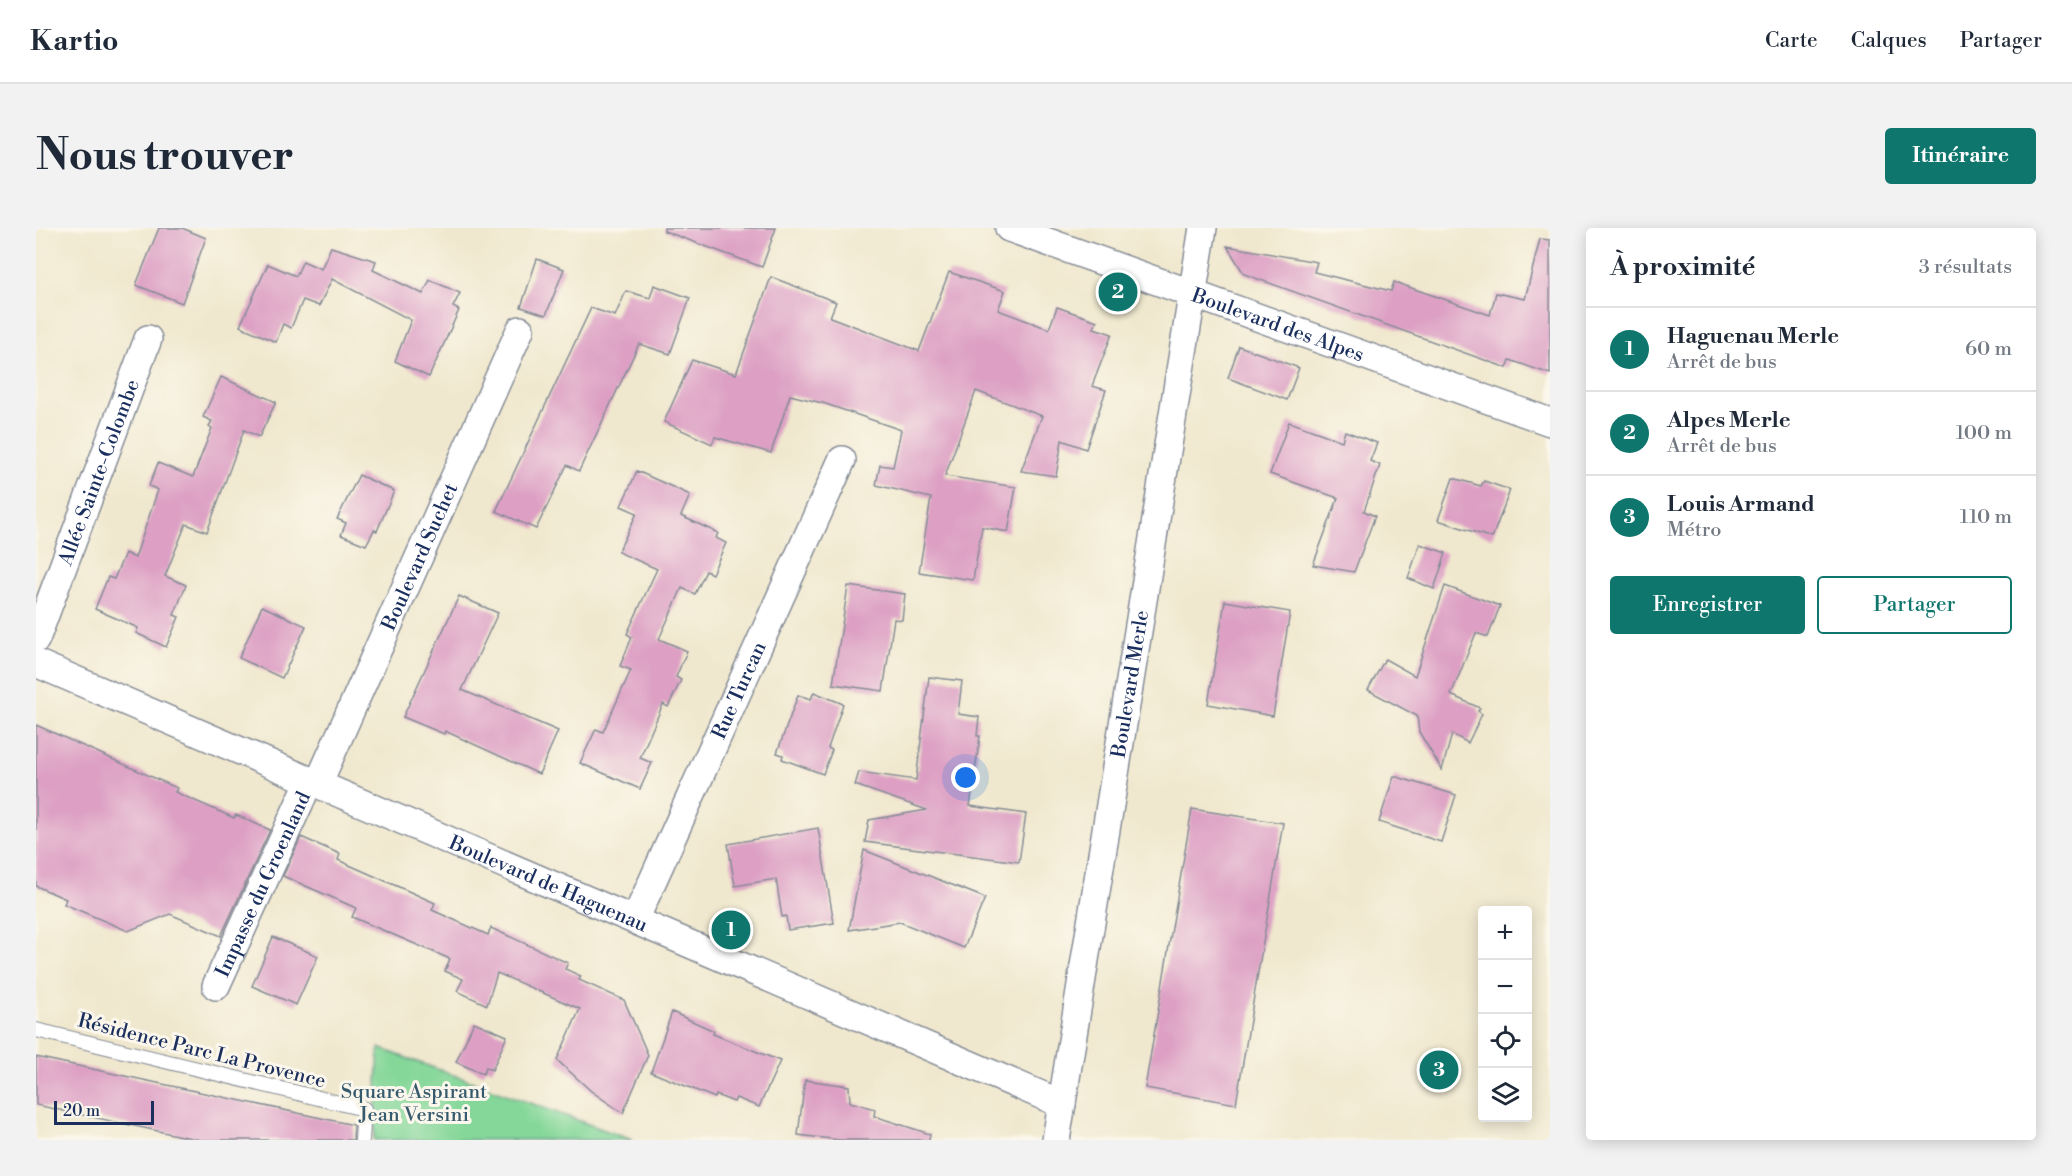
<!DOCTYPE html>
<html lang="fr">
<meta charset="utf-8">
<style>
:root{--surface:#fff;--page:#f2f2f3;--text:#1f2937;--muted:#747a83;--line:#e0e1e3;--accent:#0f766e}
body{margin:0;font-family:"Libre Bodoni",serif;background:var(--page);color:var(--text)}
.controls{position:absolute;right:18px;bottom:18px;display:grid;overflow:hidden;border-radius:6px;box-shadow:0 3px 15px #0003}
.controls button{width:54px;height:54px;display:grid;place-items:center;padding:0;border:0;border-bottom:2px solid var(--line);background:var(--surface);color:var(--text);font:30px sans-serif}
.scale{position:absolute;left:18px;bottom:15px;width:100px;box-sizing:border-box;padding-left:6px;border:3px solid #1b2f5e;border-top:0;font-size:16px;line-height:21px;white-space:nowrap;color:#1b2f5e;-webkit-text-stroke:4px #fbf7ec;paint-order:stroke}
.you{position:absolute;left:930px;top:550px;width:21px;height:21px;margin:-15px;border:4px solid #fff;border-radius:50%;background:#1a73e8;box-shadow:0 0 0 9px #1a73e833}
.badge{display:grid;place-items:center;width:39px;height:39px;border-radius:50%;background:var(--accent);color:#fff;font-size:20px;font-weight:700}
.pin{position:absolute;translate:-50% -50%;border:3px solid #fff;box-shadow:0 2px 6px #0006}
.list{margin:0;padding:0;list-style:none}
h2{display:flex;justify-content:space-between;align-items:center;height:78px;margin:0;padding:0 24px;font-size:26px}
h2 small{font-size:20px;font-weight:400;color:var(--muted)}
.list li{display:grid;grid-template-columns:39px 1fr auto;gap:18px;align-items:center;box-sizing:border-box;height:84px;padding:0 24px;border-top:2px solid var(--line)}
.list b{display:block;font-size:22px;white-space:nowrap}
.list p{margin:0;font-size:20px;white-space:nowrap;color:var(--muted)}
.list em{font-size:20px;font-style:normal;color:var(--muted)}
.actions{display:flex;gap:12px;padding:18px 24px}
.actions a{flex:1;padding:14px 0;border:2px solid var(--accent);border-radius:6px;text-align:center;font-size:21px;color:var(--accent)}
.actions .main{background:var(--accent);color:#fff}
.icon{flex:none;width:33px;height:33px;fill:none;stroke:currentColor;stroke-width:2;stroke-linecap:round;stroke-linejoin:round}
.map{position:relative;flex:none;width:1514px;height:912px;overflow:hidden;border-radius:6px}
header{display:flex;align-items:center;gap:36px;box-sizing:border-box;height:84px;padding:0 30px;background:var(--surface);border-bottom:2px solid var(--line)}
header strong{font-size:28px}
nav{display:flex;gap:33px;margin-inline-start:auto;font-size:21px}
.intro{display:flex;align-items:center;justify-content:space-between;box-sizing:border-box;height:144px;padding:0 36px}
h1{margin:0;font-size:42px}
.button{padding:15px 27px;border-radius:6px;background:var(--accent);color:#fff;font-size:21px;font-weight:700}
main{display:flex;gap:36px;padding:0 36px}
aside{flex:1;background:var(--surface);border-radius:6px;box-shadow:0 3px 15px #0003}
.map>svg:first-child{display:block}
.green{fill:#84d799;stroke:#50837c;stroke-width:1.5}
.building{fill:#dda0c4}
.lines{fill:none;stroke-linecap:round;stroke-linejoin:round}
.service-casing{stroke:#868c96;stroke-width:16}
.minor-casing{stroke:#868c96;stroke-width:30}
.service{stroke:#fff;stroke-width:14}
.minor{stroke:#fff;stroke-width:27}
.labels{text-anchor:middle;stroke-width:6;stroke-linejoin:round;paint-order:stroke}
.street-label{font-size:20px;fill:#1b2f5e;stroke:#fbf7ec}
.park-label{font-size:20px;fill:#35596d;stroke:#fbf7ec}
</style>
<header>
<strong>Kartio</strong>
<nav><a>Carte</a><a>Calques</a><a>Partager</a></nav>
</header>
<div class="intro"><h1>Nous trouver</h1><a class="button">Itinéraire</a></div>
<main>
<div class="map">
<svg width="1514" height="912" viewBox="0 0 1514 912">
<rect width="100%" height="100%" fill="#fbf7ec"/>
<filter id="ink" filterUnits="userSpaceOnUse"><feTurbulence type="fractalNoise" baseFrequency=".0167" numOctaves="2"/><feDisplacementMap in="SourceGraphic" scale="12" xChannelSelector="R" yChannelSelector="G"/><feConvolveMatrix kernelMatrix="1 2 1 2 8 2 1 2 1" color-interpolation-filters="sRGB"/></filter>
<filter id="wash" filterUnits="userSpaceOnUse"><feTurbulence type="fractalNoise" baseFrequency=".008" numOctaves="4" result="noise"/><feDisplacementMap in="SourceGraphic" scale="24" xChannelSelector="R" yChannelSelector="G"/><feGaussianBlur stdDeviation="1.35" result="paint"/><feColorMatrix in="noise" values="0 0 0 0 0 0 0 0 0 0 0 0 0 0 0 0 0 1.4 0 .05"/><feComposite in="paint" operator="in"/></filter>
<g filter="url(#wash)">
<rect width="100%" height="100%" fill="#f0e8ce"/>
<path class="green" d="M 343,820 L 596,912 L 338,912 Z"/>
<g id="blocks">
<g class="building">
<path d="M 123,0 L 146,0 L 170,10 L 146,75 L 100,57 Z"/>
<path d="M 628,0 L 740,0 L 726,39 L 628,3 Z"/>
<path d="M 1504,11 L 1514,12 L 1514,146 L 1474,132 L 1471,140 L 1208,46 L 1191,18 L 1281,34 L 1278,44 L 1355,63 L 1358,54 L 1454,87 L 1460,65 L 1489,71 Z"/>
<path d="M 295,19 L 340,33 L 337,42 L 387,66 L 394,52 L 424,65 L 417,79 L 423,82 L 393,149 L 359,133 L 375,92 L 296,51 L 283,78 L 267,72 L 255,100 L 247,96 L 240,114 L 204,98 L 232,36 L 260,48 L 267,33 L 285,41 Z"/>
<path d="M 501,31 L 528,41 L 510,87 L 485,79 Z"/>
<path d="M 913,44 L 969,63 L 962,82 L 1013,101 L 1021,79 L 1061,93 L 1058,100 L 1076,106 L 1056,158 L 1070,162 L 1050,221 L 1026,212 L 1020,248 L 985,243 L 1006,188 L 940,163 L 909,248 L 980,259 L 972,304 L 946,299 L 937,352 L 883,344 L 895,270 L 840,257 L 844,237 L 857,239 L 865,202 L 790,176 L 754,167 L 735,225 L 679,209 L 676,216 L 628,194 L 656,132 L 700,146 L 735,49 L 800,74 L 794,89 L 883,123 Z"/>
<path d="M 618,57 L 654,70 L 634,126 L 603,116 L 543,243 L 531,237 L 500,301 L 460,283 L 555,80 L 579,88 L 590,63 L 614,70 Z"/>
<path d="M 1203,118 L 1263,140 L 1251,172 L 1192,150 Z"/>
<path d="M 185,149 L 240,174 L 223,209 L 208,202 L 171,304 L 150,296 L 129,348 L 150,357 L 138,387 L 143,389 L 130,419 L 100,405 L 102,400 L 59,381 L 72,349 L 78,351 L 89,325 L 99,330 L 122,262 L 113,258 L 122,235 L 157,249 L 176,200 L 173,198 L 176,193 L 167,189 Z"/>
<path d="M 1253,194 L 1306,213 L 1309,203 L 1341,215 L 1334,233 L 1344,237 L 1328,283 L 1339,288 L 1318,344 L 1277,337 L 1302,270 L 1234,246 Z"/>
<path d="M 601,243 L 654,267 L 645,288 L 682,305 L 680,310 L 690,315 L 676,346 L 670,343 L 659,366 L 646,360 L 623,411 L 651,423 L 640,449 L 645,452 L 632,479 L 627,476 L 604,530 L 616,535 L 604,561 L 544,535 L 560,501 L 567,504 L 595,442 L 584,438 L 596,409 L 591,406 L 621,341 L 582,324 L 601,285 L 585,278 Z"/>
<path d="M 323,247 L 358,263 L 341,303 L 338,302 L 330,317 L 305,307 L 310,295 L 301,291 Z"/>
<path d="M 1417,250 L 1445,258 L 1448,253 L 1474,262 L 1456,310 L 1402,292 Z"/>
<path d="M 1384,316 L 1410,325 L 1398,361 L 1372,350 Z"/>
<path d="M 812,358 L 869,366 L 866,392 L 858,391 L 847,463 L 797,456 Z"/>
<path d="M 1409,358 L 1464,378 L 1452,409 L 1440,405 L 1415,467 L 1444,480 L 1442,483 L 1446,486 L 1432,515 L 1416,506 L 1406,542 L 1383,504 L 1381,488 L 1332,462 L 1349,431 L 1379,448 Z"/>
<path d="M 423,368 L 462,385 L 426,462 L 522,503 L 503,546 L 409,503 L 408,506 L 367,489 Z"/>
<path d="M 1189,373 L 1254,384 L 1237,488 L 1172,476 Z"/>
<path d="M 226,378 L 270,398 L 246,450 L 203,430 Z"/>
<path d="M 893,449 L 926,453 L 922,486 L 943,489 L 941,508 L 944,508 L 934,578 L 990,586 L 983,634 L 829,614 L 833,592 L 891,582 L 819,557 L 823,544 L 880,552 Z"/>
<path d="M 778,464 L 807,476 L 792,520 L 796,522 L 787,546 L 746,531 L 747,527 L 741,525 L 762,467 L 775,471 Z"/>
<path d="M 0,497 L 141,560 L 139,564 L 198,590 L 200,587 L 234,602 L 185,708 L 134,686 L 92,703 L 28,676 L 30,671 L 0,658 Z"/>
<path d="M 1358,548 L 1420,567 L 1405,614 L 1343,594 Z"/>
<path d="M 1156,581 L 1247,595 L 1200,876 L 1109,860 Z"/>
<path d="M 782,600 L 798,695 L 752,702 L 750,688 L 746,689 L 740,651 L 699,658 L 692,616 Z"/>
<path d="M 265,609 L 304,626 L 302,632 L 399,675 L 396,682 L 452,707 L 455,700 L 532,735 L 529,741 L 545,748 L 543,752 L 588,772 L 612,827 L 587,885 L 555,863 L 521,832 L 544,781 L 461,745 L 451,777 L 421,763 L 427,751 L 409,743 L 414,731 L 316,689 L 320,680 L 247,648 Z"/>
<path d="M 828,622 L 949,670 L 928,720 L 864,694 L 813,702 Z"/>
<path d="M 237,709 L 282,728 L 260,777 L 216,758 Z"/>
<path d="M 636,784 L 678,803 L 677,806 L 744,833 L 723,879 L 700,870 L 698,874 L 680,867 L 679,870 L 615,844 Z"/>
<path d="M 438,794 L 471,808 L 456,842 L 450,839 L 447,846 L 420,834 Z"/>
<path d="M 0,829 L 318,897 L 317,912 L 164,912 L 0,877 Z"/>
<path d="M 769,852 L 813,858 L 814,874 L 839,881 L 838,888 L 894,906 L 893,912 L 804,912 L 762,907 Z"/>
</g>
</g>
</g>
<g filter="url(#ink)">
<use href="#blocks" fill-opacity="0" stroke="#868c96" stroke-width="1.5"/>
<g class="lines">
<defs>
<path id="service" d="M 0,802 L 328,881 L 326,912"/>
<g id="minor">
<path id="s1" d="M 973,0 L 1514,194"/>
<path id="s2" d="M 0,411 L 112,111"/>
<path id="s3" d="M 0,435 L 1026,876"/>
<path id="s4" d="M 282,556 L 484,102"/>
<path id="s5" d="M 599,692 L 806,232"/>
<path id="s6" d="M 180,758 L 274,552"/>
<path id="s7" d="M 1020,912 L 1167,0"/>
</g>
</defs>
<use href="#service" class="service-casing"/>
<use href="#minor" class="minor-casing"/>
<use href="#service" class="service"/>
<use href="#minor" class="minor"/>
</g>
</g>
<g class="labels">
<g class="street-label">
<text dy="7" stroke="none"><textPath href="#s1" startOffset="286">Boulevard des Alpes</textPath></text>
<text dy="7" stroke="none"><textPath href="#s2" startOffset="178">Allée Sainte-Colombe</textPath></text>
<text dy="7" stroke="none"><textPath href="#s4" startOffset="249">Boulevard Suchet</textPath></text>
<text dy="7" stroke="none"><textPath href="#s7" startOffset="462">Boulevard Merle</textPath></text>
<text dy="7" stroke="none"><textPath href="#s5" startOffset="252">Rue Turcan</textPath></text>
<text dy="7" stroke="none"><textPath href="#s6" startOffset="112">Impasse du Groenland</textPath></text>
<text dy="7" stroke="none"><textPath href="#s3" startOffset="558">Boulevard de Haguenau</textPath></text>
<text transform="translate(166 822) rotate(14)" y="7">Résidence Parc La Provence</text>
</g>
<g class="park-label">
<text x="378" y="870">Square Aspirant<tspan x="378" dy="23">Jean Versini</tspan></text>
</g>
</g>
</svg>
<div class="controls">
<button>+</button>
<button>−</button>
<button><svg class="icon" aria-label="locate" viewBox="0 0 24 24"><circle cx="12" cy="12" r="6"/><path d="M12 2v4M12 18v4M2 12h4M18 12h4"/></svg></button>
<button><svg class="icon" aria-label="layers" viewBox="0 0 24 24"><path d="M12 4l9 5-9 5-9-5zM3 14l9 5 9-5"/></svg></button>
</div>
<div class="scale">20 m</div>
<div class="you"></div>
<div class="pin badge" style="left:695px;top:702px">1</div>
<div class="pin badge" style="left:1082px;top:64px">2</div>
<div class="pin badge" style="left:1403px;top:842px">3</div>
</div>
<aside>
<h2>À proximité<small>3 résultats</small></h2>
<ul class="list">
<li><span class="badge">1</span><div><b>Haguenau Merle</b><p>Arrêt de bus</p></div><em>60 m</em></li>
<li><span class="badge">2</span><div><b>Alpes Merle</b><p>Arrêt de bus</p></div><em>100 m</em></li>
<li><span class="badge">3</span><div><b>Louis Armand</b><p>Métro</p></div><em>110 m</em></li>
</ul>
<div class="actions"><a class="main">Enregistrer</a><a>Partager</a></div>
</aside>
</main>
